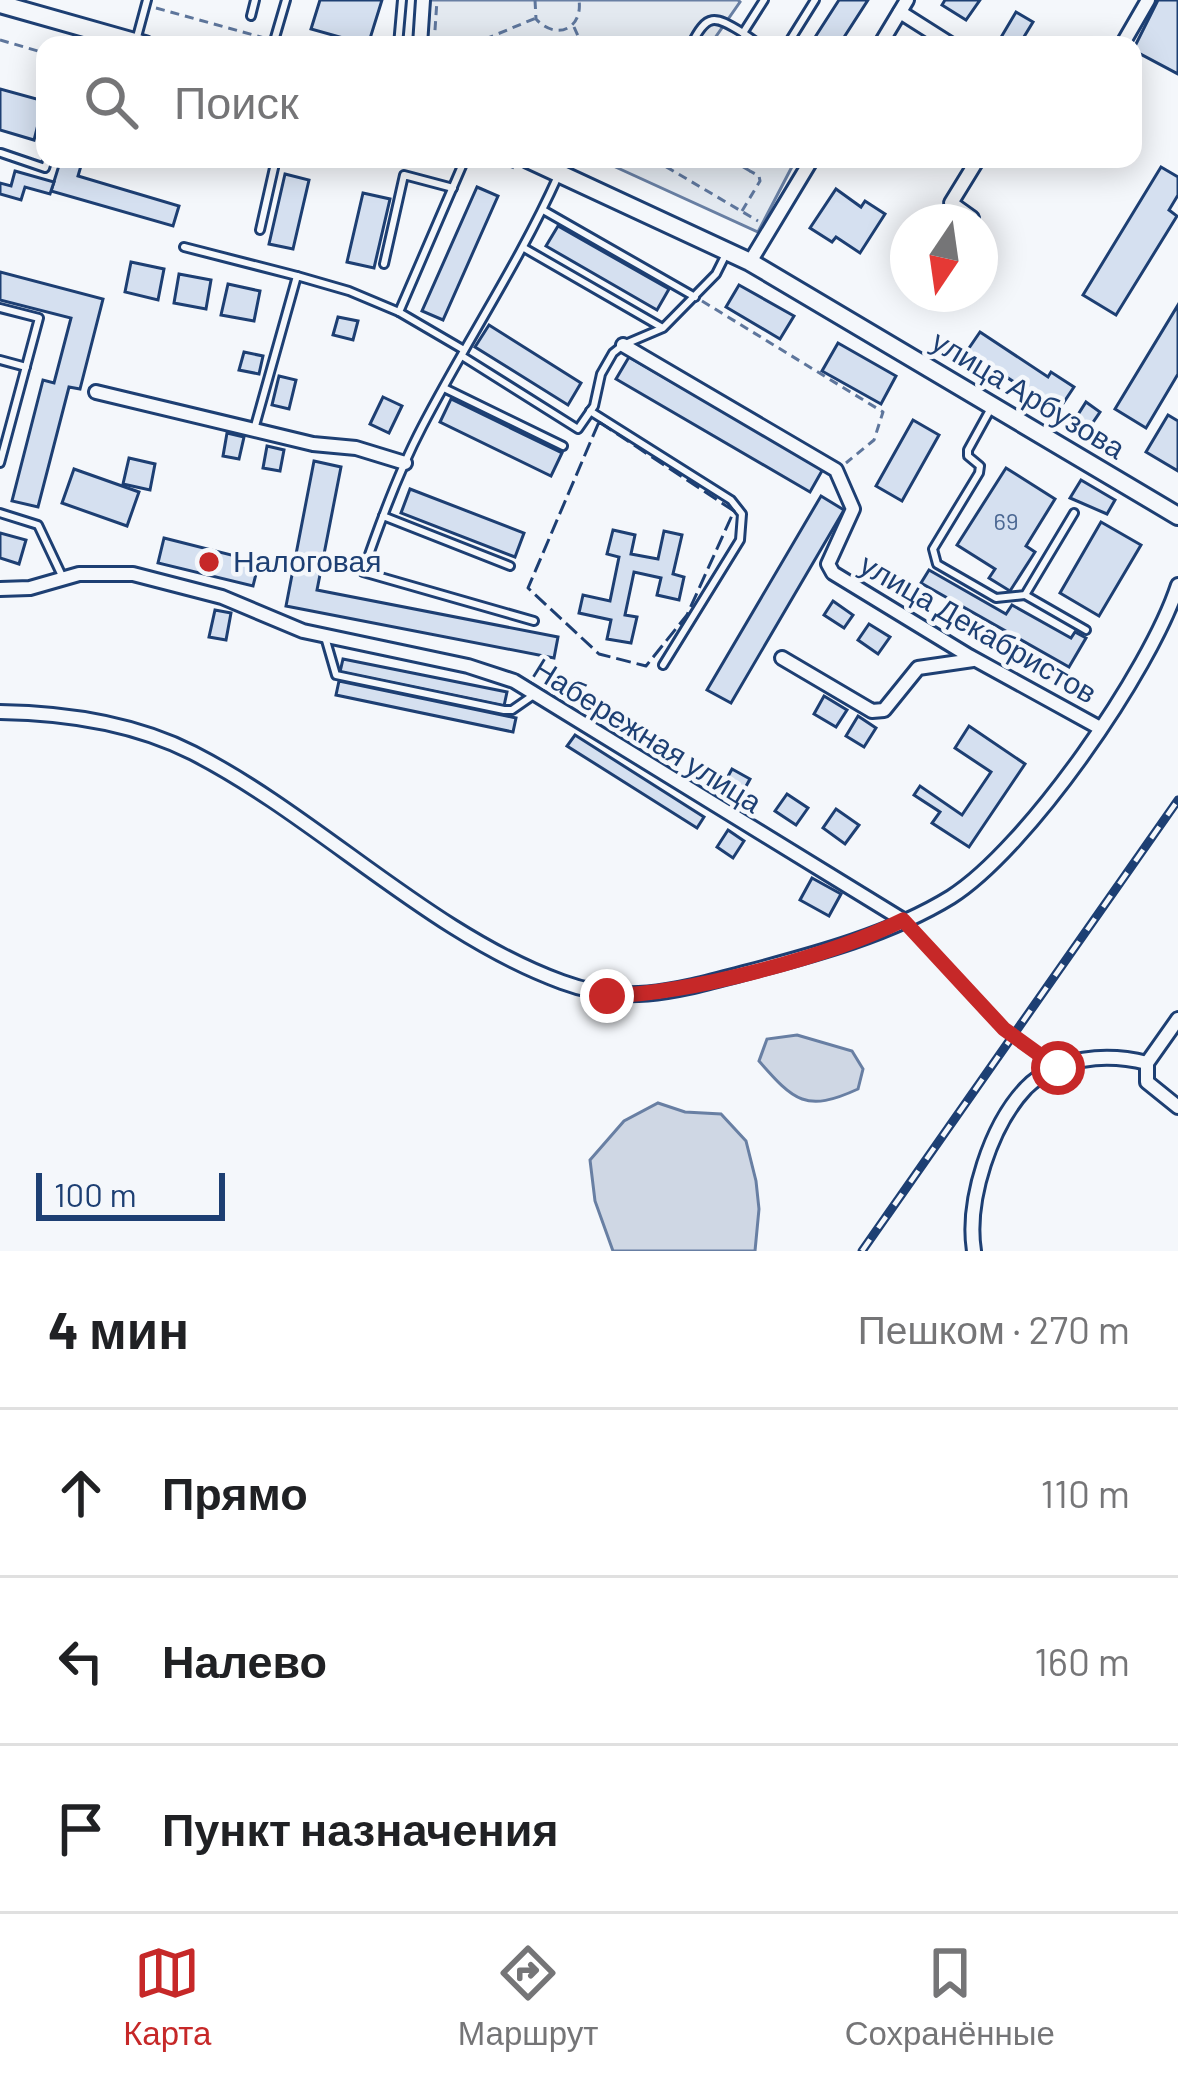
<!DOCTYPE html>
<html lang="ru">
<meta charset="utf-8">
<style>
:root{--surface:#fff;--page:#f6f6f6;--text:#202124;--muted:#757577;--line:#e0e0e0;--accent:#c62828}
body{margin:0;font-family:Barlow,sans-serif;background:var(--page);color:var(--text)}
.compass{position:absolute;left:890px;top:204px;width:108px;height:108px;border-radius:50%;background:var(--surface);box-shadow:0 6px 30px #0003;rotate:193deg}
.scale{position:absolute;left:36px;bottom:30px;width:189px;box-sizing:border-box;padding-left:12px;border:6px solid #1d3f73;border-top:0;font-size:33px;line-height:42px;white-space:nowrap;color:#1d3f73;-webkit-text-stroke:9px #f4f7fb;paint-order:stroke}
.stop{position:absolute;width:36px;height:36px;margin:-27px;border:9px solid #c62828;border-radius:50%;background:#fff}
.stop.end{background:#c62828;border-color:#fff;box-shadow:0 3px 12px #0008}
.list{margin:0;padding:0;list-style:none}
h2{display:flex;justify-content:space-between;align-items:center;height:156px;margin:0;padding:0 48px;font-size:51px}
h2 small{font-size:39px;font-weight:400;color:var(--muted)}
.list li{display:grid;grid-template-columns:78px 1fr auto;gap:36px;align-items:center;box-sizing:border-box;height:168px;padding:0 48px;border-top:3px solid var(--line)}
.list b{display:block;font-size:45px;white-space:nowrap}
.list em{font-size:39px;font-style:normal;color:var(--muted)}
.icon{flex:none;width:66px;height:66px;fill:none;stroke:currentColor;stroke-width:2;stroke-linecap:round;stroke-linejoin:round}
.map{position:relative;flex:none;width:1178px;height:1251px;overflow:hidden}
.search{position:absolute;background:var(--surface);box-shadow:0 6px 30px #0003;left:36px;right:36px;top:36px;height:132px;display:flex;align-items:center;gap:30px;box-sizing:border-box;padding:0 42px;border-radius:24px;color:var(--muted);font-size:45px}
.sheet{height:660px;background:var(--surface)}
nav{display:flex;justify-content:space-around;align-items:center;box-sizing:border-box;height:168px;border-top:3px solid var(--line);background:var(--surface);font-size:33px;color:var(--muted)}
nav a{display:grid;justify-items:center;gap:6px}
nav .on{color:var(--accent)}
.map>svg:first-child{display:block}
.green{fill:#e3e9f0;stroke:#687fa3;stroke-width:3}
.water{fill:#cfd7e4;stroke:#687fa3;stroke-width:3}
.building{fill:#d5e0f0;stroke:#1d3f73;stroke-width:3}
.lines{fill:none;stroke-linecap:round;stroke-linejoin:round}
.lane-casing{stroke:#1d3f73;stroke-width:12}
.street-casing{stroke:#1d3f73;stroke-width:18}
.secondary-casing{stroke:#1d3f73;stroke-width:22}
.path{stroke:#5e769c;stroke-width:3;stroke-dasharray:9 6;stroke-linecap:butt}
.lane{stroke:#f4f7fb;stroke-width:6}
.street{stroke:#f4f7fb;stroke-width:12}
.secondary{stroke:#f4f7fb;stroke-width:16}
.rail-casing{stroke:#1d3f73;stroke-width:9}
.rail{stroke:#f4f7fb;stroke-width:4.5;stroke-dasharray:14;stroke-linecap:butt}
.fence{stroke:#1d3f73;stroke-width:3;stroke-dasharray:15 6;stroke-linecap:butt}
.route{stroke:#c62828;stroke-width:15}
.poi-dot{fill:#c62828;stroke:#f4f7fb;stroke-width:4.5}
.labels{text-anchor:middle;stroke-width:9;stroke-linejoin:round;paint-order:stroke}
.number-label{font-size:24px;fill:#4b6792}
.street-label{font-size:30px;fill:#1d3f73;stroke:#f4f7fb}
.poi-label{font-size:30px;fill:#1d3f73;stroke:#f4f7fb;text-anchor:start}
</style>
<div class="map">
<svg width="1178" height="1251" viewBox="0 0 1178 1251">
<rect width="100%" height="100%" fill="#f4f7fb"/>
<g class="green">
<path d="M 430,0 L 738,0 L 740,2 L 710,45 L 427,45 Z"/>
<path d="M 598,159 L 796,159 L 758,232 Z"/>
</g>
<g class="water">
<path d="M 797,1035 L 852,1051 L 863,1069 L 858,1089 C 806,1113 794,1101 759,1061 L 767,1039 Z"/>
<path d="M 658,1103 L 685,1112 L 721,1114 L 746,1141 L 756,1181 L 759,1209 L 755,1251 L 613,1251 L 595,1201 L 590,1160 L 624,1121 Z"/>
</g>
<g class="building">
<path d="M 320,0 L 382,0 L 368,45 L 311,29 Z"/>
<path d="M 839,0 L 868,0 L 839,45 L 810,45 Z"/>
<path d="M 945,0 L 980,0 L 966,20 L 942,5 Z"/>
<path d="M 1158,0 L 1178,0 L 1178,74 L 1133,50 Z"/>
<path d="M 1016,12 L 1033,22 L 1019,45 L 1009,45 L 1000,39 Z"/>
<path d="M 0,89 L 44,101 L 34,140 L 0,130 Z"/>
<path d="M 61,159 L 83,159 L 78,176 L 179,206 L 173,226 L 51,191 Z"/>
<path d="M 1161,167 L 1178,177 L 1178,195 L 1169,210 L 1177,216 L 1116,315 L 1083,295 Z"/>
<path d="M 15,171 L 54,182 L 50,194 L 25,187 L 21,200 L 0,194 L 0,183 L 11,186 Z"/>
<path d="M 285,174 L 309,180 L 293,249 L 269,244 Z"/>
<path d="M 477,187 L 498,196 L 443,320 L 422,311 Z"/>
<path d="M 836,189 L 861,207 L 865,201 L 885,214 L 860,253 L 836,237 L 832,242 L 810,228 Z"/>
<path d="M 363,193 L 390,199 L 374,268 L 347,262 Z"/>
<path d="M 558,226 L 669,289 L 657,310 L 546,246 Z"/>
<path d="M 131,262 L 164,269 L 158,300 L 125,292 Z"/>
<path d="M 0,272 L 103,299 L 80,389 L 69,387 L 38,507 L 12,501 L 43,380 L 54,383 L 71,318 L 0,300 Z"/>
<path d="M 179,274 L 211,280 L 206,309 L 174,303 Z"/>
<path d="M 228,284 L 260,291 L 254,321 L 221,315 Z"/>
<path d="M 739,285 L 794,316 L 780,339 L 726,307 Z"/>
<path d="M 1178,305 L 1178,374 L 1146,428 L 1115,409 Z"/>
<path d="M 338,317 L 358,321 L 353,340 L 333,335 Z"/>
<path d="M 489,325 L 581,383 L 568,405 L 475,347 Z"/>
<path d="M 980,332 L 1048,377 L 1051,372 L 1074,387 L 1058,411 L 967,351 Z"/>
<path d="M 838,343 L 896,376 L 881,404 L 822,371 Z"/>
<path d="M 244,352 L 263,356 L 259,374 L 239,370 Z"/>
<path d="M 629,357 L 823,469 L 810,492 L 616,379 Z"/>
<path d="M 279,376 L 296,380 L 289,409 L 272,405 Z"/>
<path d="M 383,397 L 402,406 L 389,433 L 370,424 Z"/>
<path d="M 451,399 L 562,453 L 551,476 L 440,422 Z"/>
<path d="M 1086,402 L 1100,412 L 1087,431 L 1074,421 Z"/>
<path d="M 1168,415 L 1178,421 L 1178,471 L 1146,452 Z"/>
<path d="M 913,420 L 939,435 L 902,501 L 876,486 Z"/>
<path d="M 227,433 L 244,437 L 239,459 L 223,456 Z"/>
<path d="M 267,446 L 284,450 L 280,471 L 263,468 Z"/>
<path d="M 129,458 L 155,464 L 150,490 L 123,484 Z"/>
<path d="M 314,461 L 341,467 L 317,590 L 558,637 L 554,658 L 286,606 Z"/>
<path d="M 1006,468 L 1055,499 L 1026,546 L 1035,552 L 1010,591 L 989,578 L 995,569 L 957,545 Z"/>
<path d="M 74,469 L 139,492 L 127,526 L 62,503 Z"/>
<path d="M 1081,480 L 1115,500 L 1107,514 L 1070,498 Z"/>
<path d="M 410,489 L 524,533 L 515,557 L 401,513 Z"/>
<path d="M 821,496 L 844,510 L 731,703 L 707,690 Z"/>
<path d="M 1101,522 L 1141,545 L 1099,616 L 1060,593 Z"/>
<path d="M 613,530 L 635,535 L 631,554 L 658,559 L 664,531 L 682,535 L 673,574 L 684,577 L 679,600 L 657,595 L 661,578 L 634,572 L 625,615 L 637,617 L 631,643 L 607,639 L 611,620 L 579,613 L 583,595 L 610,601 L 619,557 L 607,554 Z"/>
<path d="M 0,533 L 26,540 L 19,564 L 0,558 Z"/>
<path d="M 164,538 L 259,562 L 253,586 L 158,563 Z"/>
<path d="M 929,570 L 1006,614 L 1012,605 L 1071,638 L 1075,632 L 1086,638 L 1069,667 L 921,583 Z"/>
<path d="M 833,601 L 853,615 L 844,628 L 824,615 Z"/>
<path d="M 215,610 L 231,613 L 226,640 L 209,637 Z"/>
<path d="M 869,624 L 890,637 L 878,654 L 858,640 Z"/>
<path d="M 343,659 L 507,692 L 504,706 L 340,672 Z"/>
<path d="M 339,681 L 516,718 L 513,732 L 336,695 Z"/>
<path d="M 824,696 L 847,710 L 836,727 L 814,714 Z"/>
<path d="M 858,716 L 876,728 L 864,747 L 846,736 Z"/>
<path d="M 969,726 L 1025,764 L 969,847 L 932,823 L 940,812 L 914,795 L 920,786 L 962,815 L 991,772 L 955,748 Z"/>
<path d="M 575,735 L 704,817 L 697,828 L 567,746 Z"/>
<path d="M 732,769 L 750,779 L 739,799 L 721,789 Z"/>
<path d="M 787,794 L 808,808 L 796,825 L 775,811 Z"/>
<path d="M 836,809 L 859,825 L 845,844 L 823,828 Z"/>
<path d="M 728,830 L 744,841 L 733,858 L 717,847 Z"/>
<path d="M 812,878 L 841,894 L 829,916 L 800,900 Z"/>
</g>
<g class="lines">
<defs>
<g id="lane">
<path d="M 251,16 L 255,0"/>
<path d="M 137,37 L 147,0"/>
<path d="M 274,41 L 286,0"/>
<path d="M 398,45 L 402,0"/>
<path d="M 691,45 C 707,13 714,15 743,33"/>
<path d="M 760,45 L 743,33 L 764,0"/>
<path d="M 787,45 L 815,0"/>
<path d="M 1,153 L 45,168 L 48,159"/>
<path d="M 543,210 L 695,297"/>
<path d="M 260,230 L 276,159"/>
<path d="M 184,247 L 297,276"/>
<path d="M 524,248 L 661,327"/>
<path d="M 384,264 L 404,175 L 453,188"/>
<path d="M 0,308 L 39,318 L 0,463"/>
<path d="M 464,350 L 399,312 L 465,159"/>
<path d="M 462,356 L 578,429 L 594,406 L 601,374 L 613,353 L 623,345 L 663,328 L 716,274 L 725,256"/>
<path d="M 0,360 L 26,367"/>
<path d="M 444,388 L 563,446"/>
<path d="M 990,410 L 968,450 L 968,456 L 980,466 L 979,473 L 933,549 L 937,564 L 996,598 L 1025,595 L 1074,513"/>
<path d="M 590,411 L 731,500 L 742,514 L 740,540 L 663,665"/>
<path d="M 255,426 L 297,276 L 349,291 L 399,312"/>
<path d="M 0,513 L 38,525 L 63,578"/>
<path d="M 383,516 L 510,566"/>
<path d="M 1025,595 L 1086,630"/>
<path d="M 534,621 L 363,572 C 380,522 398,473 422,427 C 466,342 519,263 558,176"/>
<path d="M 325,637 L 336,675 L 504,710 L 512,710 L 535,694"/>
</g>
<g id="street">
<path d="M 900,12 L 952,45"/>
<path d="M 420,45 L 423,0"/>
<path d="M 880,45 L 907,0"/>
<path d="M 1122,45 L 1148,0"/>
<path d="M 972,218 L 951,203 L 978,159"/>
<path d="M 750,262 L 812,159"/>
<path d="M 623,345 L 836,470 L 853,509 L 828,564 L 833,573 L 969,656 L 1100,728"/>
<path d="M 96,392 L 313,444 L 356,448 L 405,463"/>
<path d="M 0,589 L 30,588 L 79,574 L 133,574 L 222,597 L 303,631 L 468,666 L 514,681 L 903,920"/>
<path d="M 782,658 L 872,711 L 884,710 L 918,668 L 973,660"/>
<path d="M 0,712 C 66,713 134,723 193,753 C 318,817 430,934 562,982 C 628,1007 682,989 748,972 C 816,954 891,934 951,897 C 1028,848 1150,671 1178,585"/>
<path d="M 1178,1019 L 1147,1063 L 1147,1082 L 1178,1107"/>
<path d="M 974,1251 C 966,1200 991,1125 1026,1088 C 1058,1056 1107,1053 1147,1063"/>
</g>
<g id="secondary">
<path d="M 0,4 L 145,45"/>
<path d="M 528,159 L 750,262 L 1178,516"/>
</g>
</defs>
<use href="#lane" class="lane-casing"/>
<use href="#street" class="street-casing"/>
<use href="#secondary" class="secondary-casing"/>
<g class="path">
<path d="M 535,0 L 536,19 C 556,41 583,29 579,0"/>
<path d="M 156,8 L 268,39"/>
<path d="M 574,27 L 582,45"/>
<path d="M 0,40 L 45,53"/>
<path d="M 434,45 L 437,0"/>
<path d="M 471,45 L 536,18"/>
<path d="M 547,45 L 550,32"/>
<path d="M 494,159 L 514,168"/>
<path d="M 606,159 L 620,164 L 623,159"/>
<path d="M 653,159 L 758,221"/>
<path d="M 730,159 L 750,171 L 757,159"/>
<path d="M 742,211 L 760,181 L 759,176 L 750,171"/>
<path d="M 702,301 L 883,412 L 874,440 L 846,463"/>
<path d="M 912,930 L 1003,1029 L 1047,1060"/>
</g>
<use href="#lane" class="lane"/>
<use href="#street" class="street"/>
<use href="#secondary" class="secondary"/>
<defs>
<path id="rail" d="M 862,1251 L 1178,800"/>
</defs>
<use href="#rail" class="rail-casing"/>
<use href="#rail" class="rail"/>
<path class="fence" d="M 599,422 L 734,511 L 687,615 L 646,666 L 599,654 L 528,588 Z"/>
</g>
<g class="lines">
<path class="route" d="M 607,996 C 692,993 826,958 903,920 L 1004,1029 L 1058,1068"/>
</g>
<circle class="poi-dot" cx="209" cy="562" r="12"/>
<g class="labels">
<g class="number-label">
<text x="1006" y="530">69</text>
</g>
<g class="street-label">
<text transform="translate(1028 395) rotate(31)" y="10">улица Арбузова</text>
<text transform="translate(978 629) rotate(30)" y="10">улица Декабристов</text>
<text transform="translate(647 736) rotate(32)" y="10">Набережная улица</text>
</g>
<g class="poi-label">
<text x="233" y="572">Налоговая</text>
</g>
</g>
</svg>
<svg class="compass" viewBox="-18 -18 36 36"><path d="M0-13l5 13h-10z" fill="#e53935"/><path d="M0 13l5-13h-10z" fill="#757577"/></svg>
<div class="scale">100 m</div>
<div class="stop" style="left:1058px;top:1068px"></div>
<div class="stop end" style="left:607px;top:996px"></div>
<div class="search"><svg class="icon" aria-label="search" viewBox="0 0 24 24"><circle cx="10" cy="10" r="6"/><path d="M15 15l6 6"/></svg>Поиск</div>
</div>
<section class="sheet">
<h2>4 мин<small>Пешком · 270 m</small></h2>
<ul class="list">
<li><svg class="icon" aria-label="ahead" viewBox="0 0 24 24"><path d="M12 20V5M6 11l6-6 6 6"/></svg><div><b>Прямо</b></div><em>110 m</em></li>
<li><svg class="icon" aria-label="left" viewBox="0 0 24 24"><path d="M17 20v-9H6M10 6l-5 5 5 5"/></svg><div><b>Налево</b></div><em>160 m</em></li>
<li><svg class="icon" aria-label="arrive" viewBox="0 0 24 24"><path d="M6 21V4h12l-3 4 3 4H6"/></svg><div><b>Пункт назначения</b></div></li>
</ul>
</section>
<nav>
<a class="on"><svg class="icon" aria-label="map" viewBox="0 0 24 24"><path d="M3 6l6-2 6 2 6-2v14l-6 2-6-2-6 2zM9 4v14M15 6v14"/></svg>Карта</a>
<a><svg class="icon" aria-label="directions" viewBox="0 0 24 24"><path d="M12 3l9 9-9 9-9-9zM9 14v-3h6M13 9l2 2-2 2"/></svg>Маршрут</a>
<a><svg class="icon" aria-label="saved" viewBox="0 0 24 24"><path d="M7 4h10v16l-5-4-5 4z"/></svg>Сохранённые</a>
</nav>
